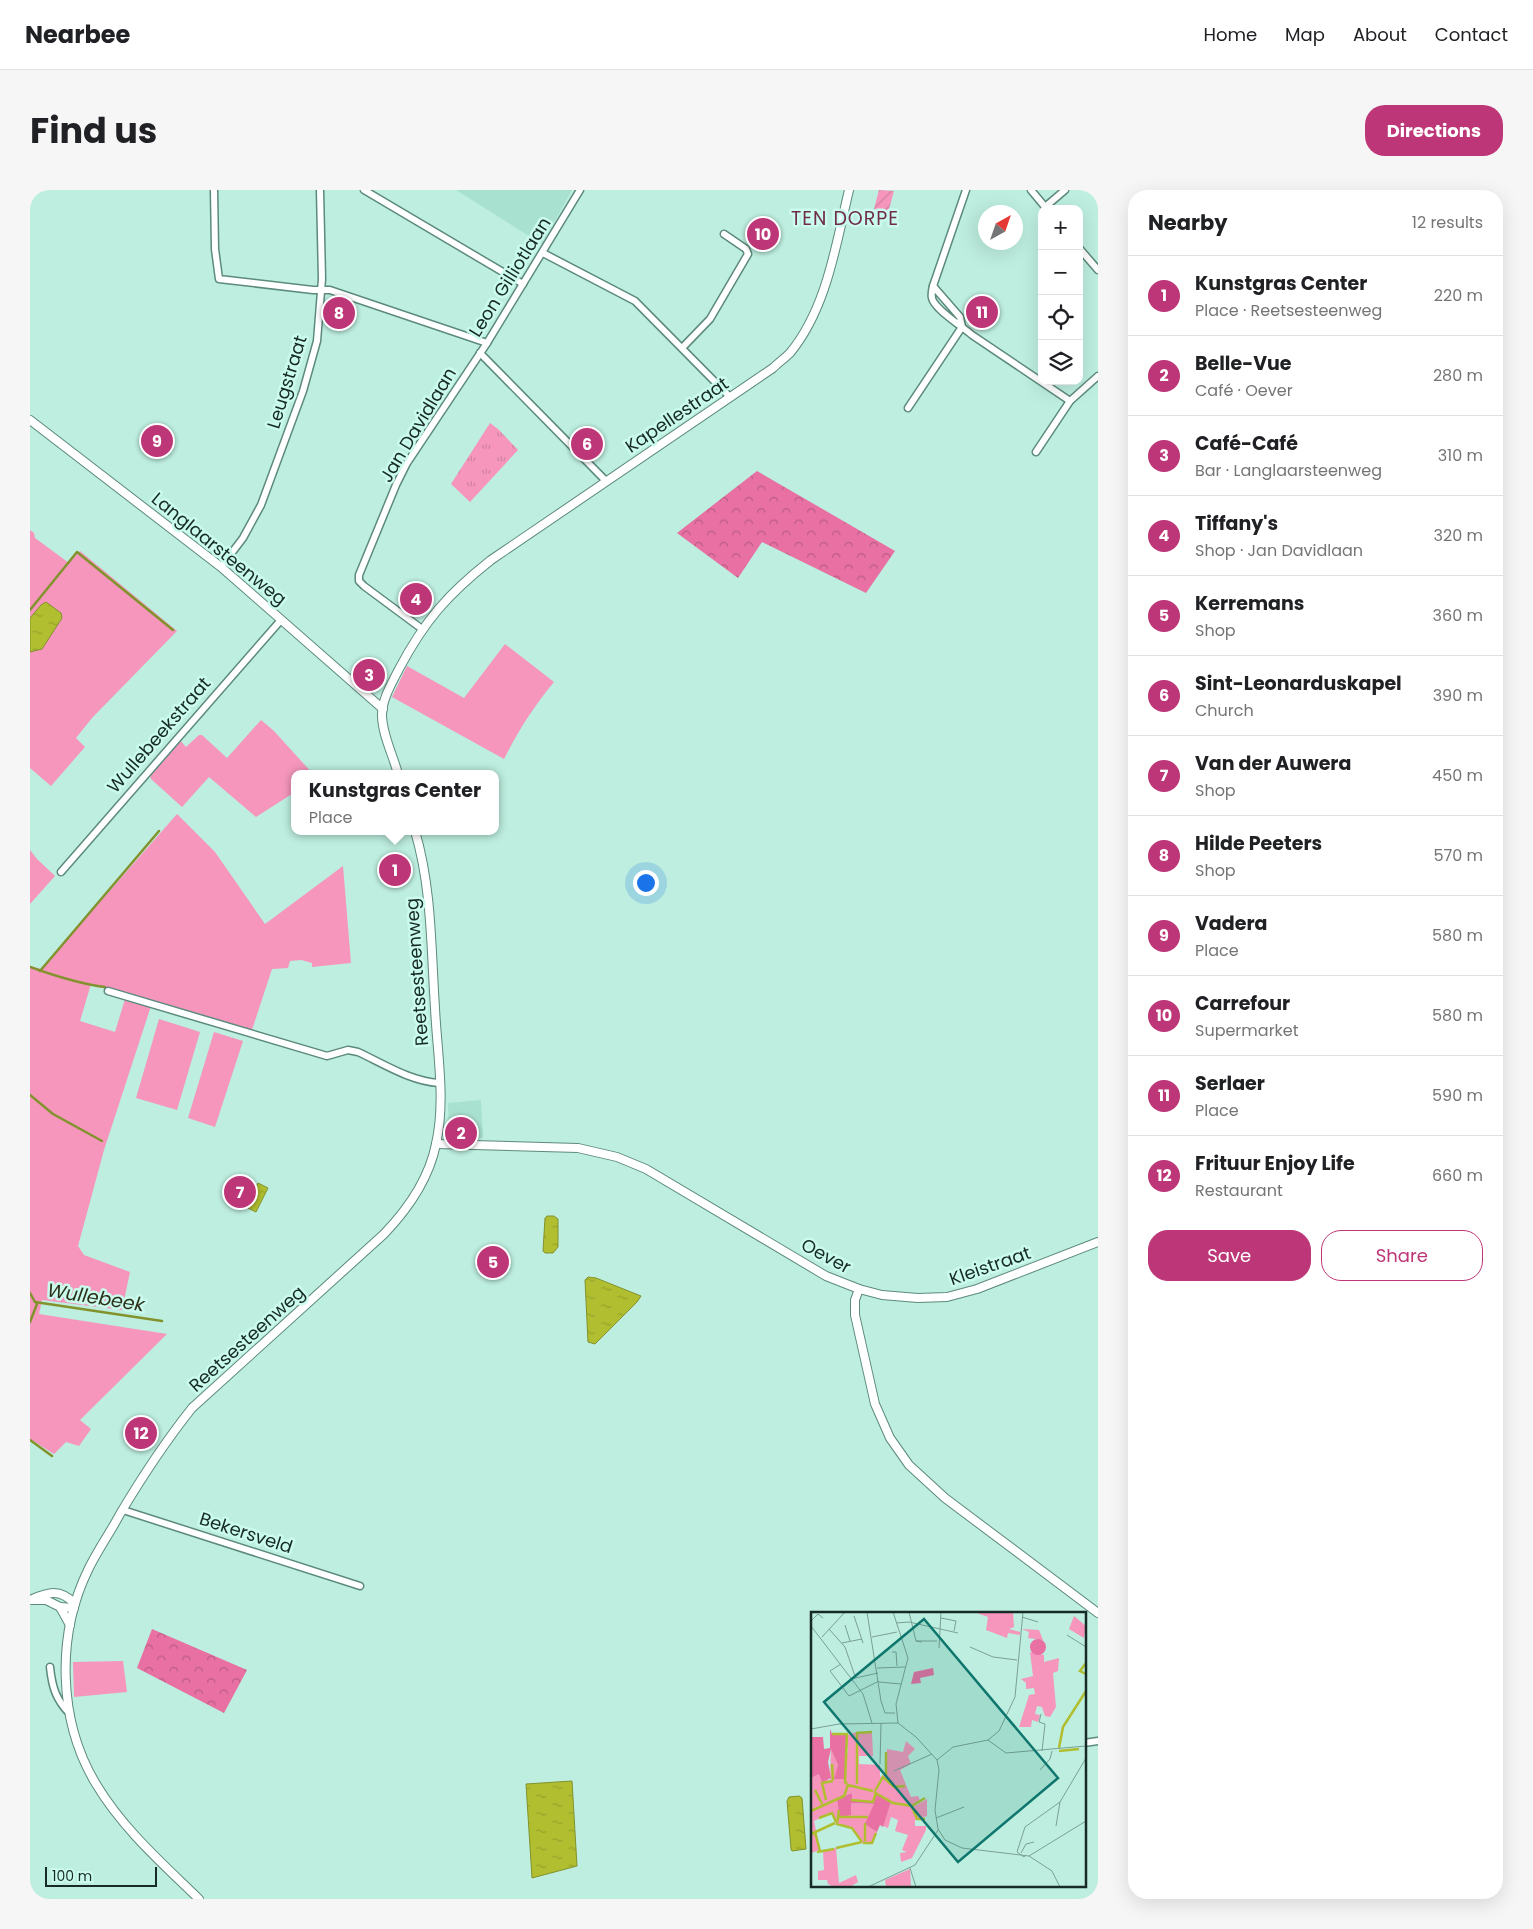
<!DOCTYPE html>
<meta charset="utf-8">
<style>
:root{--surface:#fff;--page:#f6f6f6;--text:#202124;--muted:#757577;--line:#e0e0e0;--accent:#bd3677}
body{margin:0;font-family:Poppins,sans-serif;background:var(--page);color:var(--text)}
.controls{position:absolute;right:15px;top:15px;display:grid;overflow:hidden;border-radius:10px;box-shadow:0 5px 20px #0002}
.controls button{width:45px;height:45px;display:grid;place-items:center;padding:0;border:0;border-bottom:1px solid var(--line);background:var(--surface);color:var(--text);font:25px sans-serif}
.compass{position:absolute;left:948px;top:15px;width:45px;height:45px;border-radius:50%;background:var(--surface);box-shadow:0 5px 20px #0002;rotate:40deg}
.scale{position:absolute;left:15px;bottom:12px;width:112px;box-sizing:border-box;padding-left:5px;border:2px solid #172a25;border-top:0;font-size:14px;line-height:18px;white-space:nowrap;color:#172a25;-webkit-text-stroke:4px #cafbed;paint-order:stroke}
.you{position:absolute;left:615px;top:692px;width:18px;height:18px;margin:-12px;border:4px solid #fff;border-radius:50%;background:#1a73e8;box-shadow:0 0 0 8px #1a73e833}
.badge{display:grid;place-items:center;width:32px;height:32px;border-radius:50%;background:var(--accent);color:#fff;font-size:16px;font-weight:700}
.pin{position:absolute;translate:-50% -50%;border:2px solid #fff;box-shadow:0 1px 5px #0006}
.popup{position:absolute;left:261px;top:580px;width:208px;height:65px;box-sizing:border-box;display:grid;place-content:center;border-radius:10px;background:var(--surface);filter:drop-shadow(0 1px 4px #0005);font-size:16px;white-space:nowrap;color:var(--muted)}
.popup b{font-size:19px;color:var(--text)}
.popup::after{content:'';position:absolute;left:50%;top:100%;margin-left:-10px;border:10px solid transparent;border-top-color:var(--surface)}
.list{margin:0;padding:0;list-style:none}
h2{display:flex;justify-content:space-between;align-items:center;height:65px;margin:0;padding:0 20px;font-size:21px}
h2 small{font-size:16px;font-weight:400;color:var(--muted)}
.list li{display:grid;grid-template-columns:32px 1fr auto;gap:15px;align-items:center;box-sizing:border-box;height:80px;padding:0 20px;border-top:1px solid var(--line)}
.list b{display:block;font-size:19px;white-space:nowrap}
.list p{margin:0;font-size:16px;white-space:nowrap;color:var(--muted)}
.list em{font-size:16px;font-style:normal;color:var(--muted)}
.actions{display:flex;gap:10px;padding:15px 20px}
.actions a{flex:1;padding:11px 0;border:1px solid var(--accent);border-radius:20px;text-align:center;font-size:18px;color:var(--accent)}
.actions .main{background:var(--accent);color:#fff}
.icon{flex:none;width:28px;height:28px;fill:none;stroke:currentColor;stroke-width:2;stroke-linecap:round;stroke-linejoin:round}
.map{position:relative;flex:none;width:1068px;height:1709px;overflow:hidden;border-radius:20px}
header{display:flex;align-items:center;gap:30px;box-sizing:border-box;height:70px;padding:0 25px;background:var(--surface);border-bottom:1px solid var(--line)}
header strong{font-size:24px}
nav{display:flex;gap:28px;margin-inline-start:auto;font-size:18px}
.intro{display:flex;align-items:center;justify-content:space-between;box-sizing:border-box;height:120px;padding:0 30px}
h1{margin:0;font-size:35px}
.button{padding:12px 22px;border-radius:20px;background:var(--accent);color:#fff;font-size:18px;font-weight:700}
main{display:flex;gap:30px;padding:0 30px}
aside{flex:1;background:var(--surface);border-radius:20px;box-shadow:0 5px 20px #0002}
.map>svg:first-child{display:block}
.built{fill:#a8e1d0}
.grass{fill:#f696bc;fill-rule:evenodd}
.forest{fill:url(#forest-crowns)}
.park{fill:url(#park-tufts)}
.garden{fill:url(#garden-furrows)}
.water{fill:url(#water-ripples);stroke:#82922d}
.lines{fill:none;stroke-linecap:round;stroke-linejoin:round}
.stream{stroke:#82922d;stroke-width:2.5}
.minor-casing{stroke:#5c8a7e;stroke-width:9}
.tertiary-casing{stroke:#5c8a7e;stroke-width:10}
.minor{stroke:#fff;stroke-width:6}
.tertiary{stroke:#fff;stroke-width:8}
.labels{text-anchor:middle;stroke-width:5;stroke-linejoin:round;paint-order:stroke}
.street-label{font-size:18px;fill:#172a25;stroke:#cafbed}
.neighbourhood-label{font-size:19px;letter-spacing:1px;fill:#6f2d4a;stroke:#cafbed}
.water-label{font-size:19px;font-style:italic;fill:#2d3019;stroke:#cafbed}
.inset-river{fill:none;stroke:#b0be30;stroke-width:2.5}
.inset-road{fill:none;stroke:#7ba095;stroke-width:1}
.view{fill:#0f766e;fill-opacity:0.15;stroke:#0f766e;stroke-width:2.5}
.inset-edge{fill:none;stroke:#172a25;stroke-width:2.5}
</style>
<header>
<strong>Nearbee</strong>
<nav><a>Home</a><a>Map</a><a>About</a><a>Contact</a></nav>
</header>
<div class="intro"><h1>Find us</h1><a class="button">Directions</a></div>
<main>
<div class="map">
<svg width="1068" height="1709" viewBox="0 0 1068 1709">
<defs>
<pattern id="forest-crowns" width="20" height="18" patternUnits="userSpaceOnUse" patternTransform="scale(1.25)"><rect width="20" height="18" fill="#e870a3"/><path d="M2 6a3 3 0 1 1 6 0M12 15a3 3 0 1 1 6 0" fill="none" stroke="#bb5c85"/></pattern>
<pattern id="park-tufts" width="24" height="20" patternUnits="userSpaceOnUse" patternTransform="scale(1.25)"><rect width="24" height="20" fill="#f696bc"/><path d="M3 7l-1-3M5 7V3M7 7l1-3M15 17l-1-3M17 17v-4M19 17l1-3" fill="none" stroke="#d281a1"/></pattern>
<pattern id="garden-furrows" width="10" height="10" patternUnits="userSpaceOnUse" patternTransform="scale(1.25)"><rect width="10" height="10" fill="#f696bc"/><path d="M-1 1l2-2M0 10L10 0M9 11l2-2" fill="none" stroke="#d281a1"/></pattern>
<pattern id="water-ripples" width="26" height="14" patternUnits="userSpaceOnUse" patternTransform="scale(1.25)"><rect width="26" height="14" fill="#b0be30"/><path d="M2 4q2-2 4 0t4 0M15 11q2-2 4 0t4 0" fill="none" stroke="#97a32a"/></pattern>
</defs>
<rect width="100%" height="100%" fill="#bdeedf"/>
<g class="built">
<path d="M 426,0 L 542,0 L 512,54 Z"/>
<path d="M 451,910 L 453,948 L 419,946 L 418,913 Z"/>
</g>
<g class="grass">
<path d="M 0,340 L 4,343 L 5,348 L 39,373 L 50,361 L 147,441 L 62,528 L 46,548 L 55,557 L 21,596 L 0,578 Z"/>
<path d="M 475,454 L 524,492 C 504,516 488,541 474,569 L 362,507 L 377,476 L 434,508 Z"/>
<path d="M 231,530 L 244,541 L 283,584 L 265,584 L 265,602 L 226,627 L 179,587 L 152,617 L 121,589 L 120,585 L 149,549 L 156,557 L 169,545 L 172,545 L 197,568 Z"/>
<path d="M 147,624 L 185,662 L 235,734 L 313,676 L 321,773 L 282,777 L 282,773 L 271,770 L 260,771 L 258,778 L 242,779 L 220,846 L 121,816 L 74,960 L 48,1056 L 54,1065 L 100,1082 L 92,1120 L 12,1110 L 9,1124 L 137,1144 L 50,1230 L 61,1239 L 49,1256 L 36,1252 L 24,1264 L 0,1249 L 0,776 L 11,779 ZM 61,794 L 96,806 L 85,842 L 50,831 Z"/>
<path d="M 0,660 L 7,669 L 25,686 L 0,714 Z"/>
<path d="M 129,829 L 170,842 L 147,920 L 106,908 Z"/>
<path d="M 184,842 L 213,851 L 185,937 L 158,928 Z"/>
<path d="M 93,1471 L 97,1502 L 44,1507 L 43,1472 Z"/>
</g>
<g class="forest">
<path d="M 727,281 L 865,361 L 836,403 L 732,352 L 708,388 L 647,343 Z"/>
<path d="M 122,1439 L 217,1480 L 194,1523 L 107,1478 Z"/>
</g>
<path class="park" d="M 460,233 L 468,239 L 488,260 L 440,312 L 421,294 Z"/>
<path class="garden" d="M 849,0 L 864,1 L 858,23 L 844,19 Z"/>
<g class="water">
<path d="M 16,412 L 31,423 L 32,428 L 12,459 L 0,462 L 0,428 L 11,415 Z"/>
<path d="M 228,993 L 238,998 L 226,1022 L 216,1017 Z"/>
<path d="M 517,1026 L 524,1026 L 528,1029 L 528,1057 L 523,1063 L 515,1063 L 513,1061 L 515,1028 Z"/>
<path d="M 558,1087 L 566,1088 L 611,1106 L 607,1112 L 565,1154 L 558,1152 L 555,1090 Z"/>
<path d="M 542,1591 L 547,1676 L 502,1688 L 496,1594 Z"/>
<path d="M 769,1606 L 772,1608 L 776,1659 L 762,1661 L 761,1659 L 757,1611 L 759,1607 Z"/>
</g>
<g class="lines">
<g class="stream">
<path d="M 0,420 L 47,362 L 143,440"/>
<path d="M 0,777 C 25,786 49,794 75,797"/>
<path d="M 10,781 L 129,641"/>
<path d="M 0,905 L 23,924 L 72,951"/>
<path d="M 0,1103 L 5,1112 L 132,1131"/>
<path d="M 0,1132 L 7,1114 L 6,1112"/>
<path d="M 0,1250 L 22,1266"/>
</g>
<defs>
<g id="minor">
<path d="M 184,0 L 185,59 L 189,89 L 283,100 L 300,100 L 457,153"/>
<path d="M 334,0 L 493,94"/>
<path d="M 1001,0 L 1016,18"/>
<path d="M 1015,17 L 1035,0"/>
<path d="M 1049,58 L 1068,80"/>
<path d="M 513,63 L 605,111 L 700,207"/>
<path d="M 903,96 L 936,0"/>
<path d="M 932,137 L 930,127 L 903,96 C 902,100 901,104 902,108 C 904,119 933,137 942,145 L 1040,211"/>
<path d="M 652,158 L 680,129 L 718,64 L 716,59 L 694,44"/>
<path d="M 450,163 L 576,291"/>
<path d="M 878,218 L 932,137"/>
<path d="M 1006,262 L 1040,211 L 1068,186"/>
<path d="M 191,377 L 213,348 L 231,315 L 273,201 L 287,151 L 292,89 L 290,0"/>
<path d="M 392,439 L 334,396 L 329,391 L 329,385 L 366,295 L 377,273 L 457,153 L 550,0"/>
<path d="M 31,682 L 251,430"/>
<path d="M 78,801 L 297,866 L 318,860 L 328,862 C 354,874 380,891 409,893"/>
<path d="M 93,1320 L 330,1396"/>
<path d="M 20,1477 C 22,1497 26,1510 40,1524"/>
<path d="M 1054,1553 L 1068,1551"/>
</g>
<g id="tertiary">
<path d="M 0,230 L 191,377 L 353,519"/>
<path d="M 368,584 C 363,565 352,544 352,525 C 352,509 362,493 369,479 C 395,430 418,404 461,370 L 743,178 C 748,173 755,168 760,163 C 797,118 806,54 819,0"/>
<path d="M 406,954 L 548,958 L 587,967 L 616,979 L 796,1086 L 829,1099 L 852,1105 L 888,1108 L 917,1107 L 947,1099 L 1068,1052"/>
<path d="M 829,1099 L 825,1110 L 825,1125 L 845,1214 L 860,1248 L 879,1275 L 915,1308 L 1068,1423"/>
<path d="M 0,1410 C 18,1402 30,1398 45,1414"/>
<path d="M 3,1410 L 16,1410 L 30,1417 L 44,1418"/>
<path d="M 30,1417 L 40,1435"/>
<path d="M 169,1709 C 132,1673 93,1639 66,1594 C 28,1531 26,1446 58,1380 C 67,1361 80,1343 90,1324 C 112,1287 135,1252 162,1218 L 354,1044 C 378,1019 399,989 406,954 C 416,910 407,862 405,818 C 401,759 402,698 385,641"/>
</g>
</defs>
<use href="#minor" class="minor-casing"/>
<use href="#tertiary" class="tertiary-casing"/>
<use href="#minor" class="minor"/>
<use href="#tertiary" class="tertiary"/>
</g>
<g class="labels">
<g class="street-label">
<text transform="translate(480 87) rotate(-58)" y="6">Leon Gilliotlaan</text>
<text transform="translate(257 192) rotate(-73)" y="6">Leugstraat</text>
<text transform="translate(647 225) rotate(-34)" y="6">Kapellestraat</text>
<text transform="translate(388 235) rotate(-59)" y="6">Jan Davidlaan</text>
<text transform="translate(189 359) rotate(39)" y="6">Langlaarsteenweg</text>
<text transform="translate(129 545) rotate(-49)" y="6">Wullebeekstraat</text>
<text transform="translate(387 782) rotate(-94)" y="6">Reetsesteenweg</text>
<text transform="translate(796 1066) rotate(28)" y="6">Oever</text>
<text transform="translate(960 1076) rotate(-19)" y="6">Kleistraat</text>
<text transform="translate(217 1149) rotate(-42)" y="6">Reetsesteenweg</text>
<text transform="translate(216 1343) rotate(18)" y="6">Bekersveld</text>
</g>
<g class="neighbourhood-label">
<text x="815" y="35">TEN DORPE</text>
</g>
<g class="water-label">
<text transform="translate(66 1107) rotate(9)" y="7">Wullebeek</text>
</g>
</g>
<g transform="translate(781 1422)">
<rect width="275" height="275" fill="#bdeedf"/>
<path d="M 163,0 L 202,0 L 203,15 L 198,17 L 209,20 L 209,23 L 197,21 L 196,26 L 175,18 L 177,5 ZM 263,4 L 275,14 L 273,26 L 258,17 ZM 211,17 L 228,18 L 232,28 L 217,26 L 218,20 ZM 219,40 L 233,43 L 233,50 L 248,46 L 247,59 L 242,61 L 245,95 L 239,105 L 234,104 L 231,95 L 226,94 L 224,102 L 229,103 L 227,110 L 221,108 L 220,115 L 208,115 L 218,83 L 224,82 L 223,76 L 215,77 L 215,71 L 210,67 L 222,64 ZM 46,120 L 61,120 L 62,144 L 48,144 L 48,152 L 69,153 L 69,165 L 75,162 L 76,137 L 92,140 L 95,129 L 104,137 L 97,144 L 100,152 L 89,158 L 100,185 L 107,184 L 109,188 L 102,195 L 116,187 L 116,204 L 104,208 L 104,214 L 115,214 L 115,218 L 101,246 L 90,250 L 89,241 L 96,240 L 91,238 L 97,223 L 84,219 L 87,208 L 80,205 L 77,216 L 72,214 L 80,190 L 65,182 L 62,190 L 41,188 L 41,181 L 26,187 L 29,201 L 26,205 L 34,204 L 40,191 L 63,192 L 60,214 L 66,220 L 62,231 L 51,231 L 40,216 L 25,212 L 20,201 L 3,209 L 9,238 L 0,241 L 0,166 L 8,162 L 19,169 L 20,136 L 27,153 L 25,163 L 37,140 L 36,123 ZM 25,236 L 28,271 L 45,263 L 47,270 L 39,275 L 23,275 L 17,272 L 16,268 L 7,268 L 7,259 L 13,258 L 12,239 ZM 99,257 L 100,275 L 75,275 L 74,268 Z" fill="#f696bc"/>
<path d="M219 35a8 8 0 1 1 16 0a8 8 0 1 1-16 0ZM 122,56 L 123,63 L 109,66 L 110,71 L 100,72 L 103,60 ZM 19,117 L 21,122 L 36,122 L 34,167 L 23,167 L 27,153 L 20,137 L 17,150 L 20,166 L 11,170 L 8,162 L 0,166 L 0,125 L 12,125 L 13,137 L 19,136 ZM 41,181 L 41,188 L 62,190 L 66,181 L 80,190 L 72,215 L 69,213 L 66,220 L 54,212 L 63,192 L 40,191 L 40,203 L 30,205 L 26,209 L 28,200 L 26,187 Z" fill="#e870a3"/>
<path class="inset-river" d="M 275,51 L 269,59 L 275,62M 21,122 L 36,122 L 34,170 L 36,172M 248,136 L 252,115 L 275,79M 248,139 L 268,137M 21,152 L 22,168M 75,163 L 75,140M 46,172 L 46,121 L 61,120M 4,178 L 11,192M 64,179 L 72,165 L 83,175 L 94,174M 63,180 L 82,191 L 101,194 L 114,186M 15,188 L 11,171 L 22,169M 40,188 L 62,190 L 65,181M 101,195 L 106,207 L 114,207M 28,198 L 26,212 L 41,216 L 51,230M 0,199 L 33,184 L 37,173 L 62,179M 28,205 L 57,205M 8,206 L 21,201 L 25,210M 4,220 L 9,239M 0,222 L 24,211M 54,229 L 54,211M 52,231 L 61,231 L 65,221M 25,236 L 51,230M 6,240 L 23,237"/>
<path class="inset-road" d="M 56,0 L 70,89 L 74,101 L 84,101M 82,0 L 97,46 L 85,92 L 87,111M 98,0 L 105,29M 43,4 L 52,31M 211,5 L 227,10M 130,6 L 145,9 L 143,19M 0,9 L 7,2 L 12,6M 85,11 L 98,10 L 147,21M 34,13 L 39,29M 0,14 L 52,82 L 61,111M 18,17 L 34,35 L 44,64M 256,23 L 275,35M 11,25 L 34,0M 61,25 L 86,20M 111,30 L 105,29 L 126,29M 31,31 L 51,27M 159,35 L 182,45 L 206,48M 128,36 L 130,0M 81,40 L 85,40 L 86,54M 30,52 L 19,59 L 38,84 L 68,69M 66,56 L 94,55M 40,67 L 67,61M 68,70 L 90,72M 230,102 L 228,110 L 234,112 L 231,139M 87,111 L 105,125 L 126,148 L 128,158 L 124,198 L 127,217 L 134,228 L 151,236 L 218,244 L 241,259 L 249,275M 0,117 L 28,112 L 87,111M 177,128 L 195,141 L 275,134M 126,148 L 142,135 L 177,128 L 188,119 L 204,85 L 212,0M 69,152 L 70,111M 229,158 L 239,147 L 241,139M 83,159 L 121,142M 125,206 L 153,195M 245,214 L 249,190M 210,241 L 215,232 L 223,230M 215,243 L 213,245 L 206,240 L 214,215 L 249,190 L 275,146M 218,244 L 275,209M 99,256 L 105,275M 57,275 L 104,253 L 127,218"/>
<path class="view" d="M 113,7 L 247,166 L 147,250 L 13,90 Z"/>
<rect width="275" height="275" class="inset-edge"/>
</g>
</svg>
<div class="controls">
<button>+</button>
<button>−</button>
<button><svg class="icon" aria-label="locate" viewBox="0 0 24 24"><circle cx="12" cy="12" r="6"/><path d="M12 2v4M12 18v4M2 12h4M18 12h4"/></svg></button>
<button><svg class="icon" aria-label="layers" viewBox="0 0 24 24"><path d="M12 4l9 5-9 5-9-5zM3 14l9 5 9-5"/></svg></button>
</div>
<svg class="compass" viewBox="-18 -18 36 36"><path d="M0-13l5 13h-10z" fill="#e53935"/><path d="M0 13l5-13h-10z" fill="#757577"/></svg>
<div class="scale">100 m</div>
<div class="you"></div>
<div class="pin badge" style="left:365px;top:680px">1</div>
<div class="popup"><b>Kunstgras Center</b>Place</div>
<div class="pin badge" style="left:431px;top:943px">2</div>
<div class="pin badge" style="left:339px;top:485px">3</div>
<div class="pin badge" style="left:386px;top:409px">4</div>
<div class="pin badge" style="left:463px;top:1072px">5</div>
<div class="pin badge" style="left:557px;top:254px">6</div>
<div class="pin badge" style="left:210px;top:1002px">7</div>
<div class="pin badge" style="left:309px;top:123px">8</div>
<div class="pin badge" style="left:127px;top:251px">9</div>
<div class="pin badge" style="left:733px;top:44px">10</div>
<div class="pin badge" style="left:952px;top:122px">11</div>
<div class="pin badge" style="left:111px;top:1243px">12</div>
</div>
<aside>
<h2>Nearby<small>12 results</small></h2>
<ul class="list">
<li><span class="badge">1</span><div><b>Kunstgras Center</b><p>Place · Reetsesteenweg</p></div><em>220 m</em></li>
<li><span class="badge">2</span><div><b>Belle-Vue</b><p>Café · Oever</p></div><em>280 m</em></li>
<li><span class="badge">3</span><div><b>Café-Café</b><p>Bar · Langlaarsteenweg</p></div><em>310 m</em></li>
<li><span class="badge">4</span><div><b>Tiffany's</b><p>Shop · Jan Davidlaan</p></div><em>320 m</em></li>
<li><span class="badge">5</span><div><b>Kerremans</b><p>Shop</p></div><em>360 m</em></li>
<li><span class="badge">6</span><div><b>Sint-Leonarduskapel</b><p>Church</p></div><em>390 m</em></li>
<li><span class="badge">7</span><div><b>Van der Auwera</b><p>Shop</p></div><em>450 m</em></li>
<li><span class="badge">8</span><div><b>Hilde Peeters</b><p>Shop</p></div><em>570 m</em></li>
<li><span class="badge">9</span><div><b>Vadera</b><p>Place</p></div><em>580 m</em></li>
<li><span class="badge">10</span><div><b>Carrefour</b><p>Supermarket</p></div><em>580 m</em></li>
<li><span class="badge">11</span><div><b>Serlaer</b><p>Place</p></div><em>590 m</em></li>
<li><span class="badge">12</span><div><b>Frituur Enjoy Life</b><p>Restaurant</p></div><em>660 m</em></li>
</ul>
<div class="actions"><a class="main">Save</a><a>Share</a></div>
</aside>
</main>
